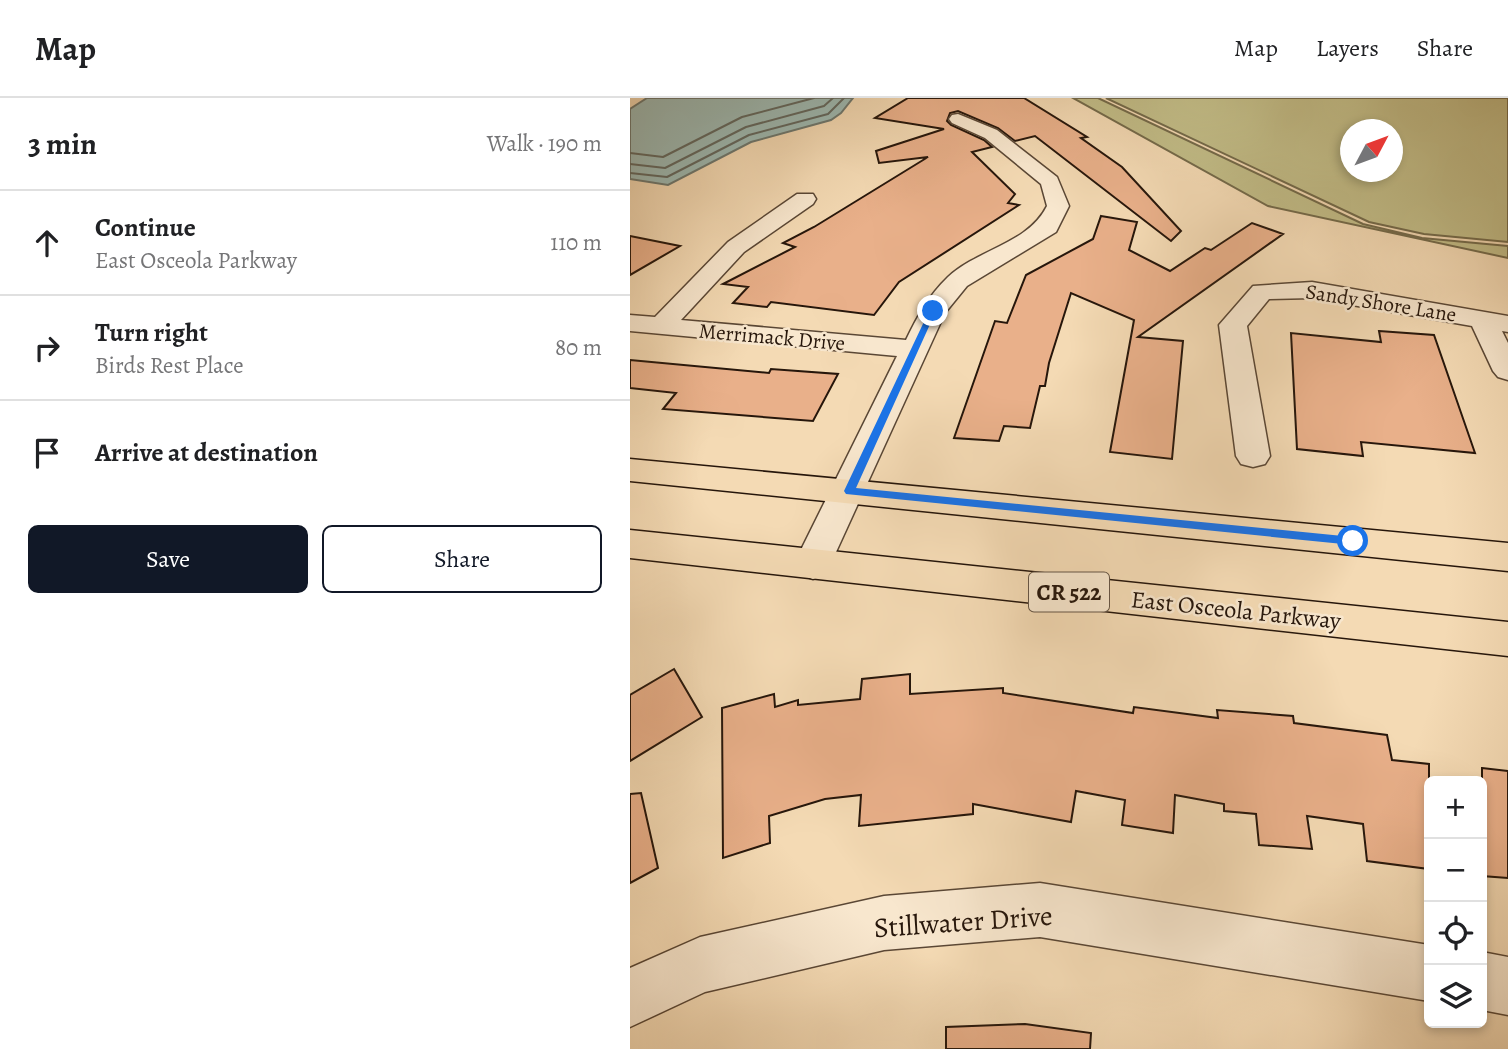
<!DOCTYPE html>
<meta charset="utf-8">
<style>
:root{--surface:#fff;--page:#f2f2f2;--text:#202124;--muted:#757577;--line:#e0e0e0;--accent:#111827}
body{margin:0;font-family:Alegreya,serif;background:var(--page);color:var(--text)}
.controls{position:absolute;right:21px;bottom:21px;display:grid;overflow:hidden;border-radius:10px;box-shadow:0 4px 10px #0003}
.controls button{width:63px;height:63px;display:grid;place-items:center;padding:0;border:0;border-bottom:2px solid var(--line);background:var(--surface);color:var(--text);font:35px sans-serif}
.compass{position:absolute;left:710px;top:21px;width:63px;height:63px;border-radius:50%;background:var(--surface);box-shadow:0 4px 10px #0003;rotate:49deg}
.stop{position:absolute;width:21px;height:21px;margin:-16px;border:5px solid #1a73e8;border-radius:50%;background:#fff}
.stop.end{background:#1a73e8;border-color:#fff;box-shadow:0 2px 7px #0008}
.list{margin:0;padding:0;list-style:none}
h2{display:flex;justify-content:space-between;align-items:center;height:91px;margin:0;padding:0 28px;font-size:30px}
h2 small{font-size:23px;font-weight:400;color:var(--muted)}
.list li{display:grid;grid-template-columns:46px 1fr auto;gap:21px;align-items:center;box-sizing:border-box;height:105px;padding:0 28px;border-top:2px solid var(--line)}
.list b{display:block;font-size:26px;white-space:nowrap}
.list p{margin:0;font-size:23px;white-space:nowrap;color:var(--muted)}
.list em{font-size:23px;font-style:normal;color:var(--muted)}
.actions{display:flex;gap:14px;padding:21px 28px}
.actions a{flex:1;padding:16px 0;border:2px solid var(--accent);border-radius:10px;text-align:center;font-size:24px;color:var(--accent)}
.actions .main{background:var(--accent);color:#fff}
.icon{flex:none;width:38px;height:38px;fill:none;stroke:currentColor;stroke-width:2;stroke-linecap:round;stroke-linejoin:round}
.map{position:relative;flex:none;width:878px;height:951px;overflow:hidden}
header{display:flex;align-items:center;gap:42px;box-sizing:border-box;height:98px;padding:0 35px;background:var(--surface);border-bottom:2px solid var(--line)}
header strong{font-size:33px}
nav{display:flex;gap:38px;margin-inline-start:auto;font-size:24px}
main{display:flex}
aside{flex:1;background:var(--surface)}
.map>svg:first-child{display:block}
.green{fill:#c2bd88;stroke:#746a4a;stroke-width:2;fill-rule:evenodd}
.water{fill:#9dbab4;stroke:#6d7870;stroke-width:2}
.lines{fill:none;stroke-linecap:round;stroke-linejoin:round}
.shore{stroke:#626860;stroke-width:2}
.building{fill:#e9b08a;stroke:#26160b;stroke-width:2}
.minor-casing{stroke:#5a4735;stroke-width:3}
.major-casing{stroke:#26160b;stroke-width:3}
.minor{fill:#f8e7ce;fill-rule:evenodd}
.major{fill:#f4dab4;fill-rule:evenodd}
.route{fill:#1a73e8}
.labels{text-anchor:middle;stroke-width:5;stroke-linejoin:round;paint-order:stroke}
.far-street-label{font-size:21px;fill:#26160b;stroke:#f8e7ce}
.shield{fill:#f8e7ce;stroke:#655546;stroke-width:2}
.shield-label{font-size:23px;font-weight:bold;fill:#26160b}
.street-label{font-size:24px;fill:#26160b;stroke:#f8e7ce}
.near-street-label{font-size:28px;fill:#26160b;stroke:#f8e7ce}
</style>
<header>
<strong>Map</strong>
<nav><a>Map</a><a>Layers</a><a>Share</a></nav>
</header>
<main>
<aside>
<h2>3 min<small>Walk · 190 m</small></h2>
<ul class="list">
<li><svg class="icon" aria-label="ahead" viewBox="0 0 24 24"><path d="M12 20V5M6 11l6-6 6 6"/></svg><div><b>Continue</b><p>East Osceola Parkway</p></div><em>110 m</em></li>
<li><svg class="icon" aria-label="right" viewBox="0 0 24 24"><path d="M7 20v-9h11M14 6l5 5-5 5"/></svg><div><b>Turn right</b><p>Birds Rest Place</p></div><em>80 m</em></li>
<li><svg class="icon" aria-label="arrive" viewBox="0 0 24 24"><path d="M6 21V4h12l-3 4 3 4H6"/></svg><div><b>Arrive at destination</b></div></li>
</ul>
<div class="actions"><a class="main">Save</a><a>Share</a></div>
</aside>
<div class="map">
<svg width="878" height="951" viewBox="0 0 878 951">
<rect width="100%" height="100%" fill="#f4dab4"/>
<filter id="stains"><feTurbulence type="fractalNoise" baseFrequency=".00286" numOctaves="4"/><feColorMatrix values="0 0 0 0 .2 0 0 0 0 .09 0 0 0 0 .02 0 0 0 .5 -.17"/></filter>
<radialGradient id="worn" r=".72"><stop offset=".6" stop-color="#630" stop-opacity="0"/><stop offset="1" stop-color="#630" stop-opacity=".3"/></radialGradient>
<g class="green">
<path d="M 443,0 L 468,0 L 733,126 L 792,140 L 878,148 L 878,160 L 638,108 Z"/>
<path d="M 476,0 L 878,0 L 878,144 L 794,136 L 739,124 ZM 720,32 L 762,32 L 762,74 L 720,74 Z"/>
</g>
<path class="water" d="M 17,0 L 223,0 L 211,15 L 201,22 L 121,44 L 38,87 L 0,81 L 0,11 Z"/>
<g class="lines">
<g class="shore">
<path d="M 0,55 L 33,59 L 112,19 L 184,0"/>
<path d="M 0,66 L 35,70 L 116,29 L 194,8 L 203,0"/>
<path d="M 0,75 L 37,79 L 119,37 L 198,16 L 214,0"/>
</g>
</g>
<g class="building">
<path d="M 278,0 L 394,0 L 457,39 L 451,40 L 492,69 L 551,133 L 541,143 L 405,38 L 385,43 L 368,30 L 328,13 L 320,15 L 317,23 L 321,27 L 354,42 L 362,49 L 342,54 L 385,96 L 378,105 L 389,107 L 269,184 L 244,217 L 141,204 L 137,209 L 103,205 L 118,189 L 93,186 L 165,149 L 153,145 L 184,129 L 298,59 L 249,65 L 246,53 L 314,31 L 245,20 Z"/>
<path d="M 471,118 L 507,124 L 499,152 L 540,173 L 575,150 L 581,152 L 622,125 L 653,136 L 508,239 L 553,243 L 542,361 L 480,354 L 504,222 L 441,195 L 419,265 L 415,288 L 410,288 L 400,330 L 374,328 L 369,343 L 324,340 L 365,223 L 377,225 L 396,177 L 463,141 Z"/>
<path d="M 0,138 L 50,148 L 0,177 Z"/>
<path d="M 749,233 L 804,237 L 845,355 L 731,344 L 733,358 L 667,351 L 661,235 L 751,244 Z"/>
<path d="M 0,262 L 139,275 L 141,271 L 208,276 L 183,323 L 33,311 L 46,295 L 0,290 Z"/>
<path d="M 44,571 L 72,619 L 0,663 L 0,597 Z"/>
<path d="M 280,576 L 280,596 L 373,590 L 373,595 L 503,615 L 504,609 L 588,620 L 587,612 L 663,618 L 664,625 L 757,637 L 762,662 L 799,666 L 799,771 L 737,763 L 733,726 L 677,718 L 682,751 L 629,747 L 626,716 L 594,713 L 594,706 L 545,697 L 543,735 L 492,727 L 495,702 L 446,693 L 441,724 L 343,706 L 343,716 L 229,728 L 231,697 L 195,701 L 139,718 L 140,745 L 93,760 L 92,610 L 144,596 L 145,609 L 168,602 L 168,607 L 230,601 L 232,581 Z"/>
<path d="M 852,670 L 878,673 L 878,780 L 852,778 Z"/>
<path d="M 11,695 L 28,770 L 0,785 L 0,696 Z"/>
<path d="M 395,926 L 461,935 L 460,951 L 316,951 L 316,929 Z"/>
</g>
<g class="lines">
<defs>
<g id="minor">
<path d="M 328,16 L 367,32 L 427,79 L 439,108 L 426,134 L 337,188 L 315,215 L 196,476 L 183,481 L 170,476 L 164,466 L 267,258 L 0,233 L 0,217 L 25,219 L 98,144 L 167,96 L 183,96 L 186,101 L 183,106 L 114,154 L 51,222 L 276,242 C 287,219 299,197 318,179 C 348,151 398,146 417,108 L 411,86 L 355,40 L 322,25 L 319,21 L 322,17 Z"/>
<path d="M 682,184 L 878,218 L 878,234 L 872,233 L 878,245 L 878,282 L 868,279 L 863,273 L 842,228 L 682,200 L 639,201 L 617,228 L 640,358 L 635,366 L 623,369 L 611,366 L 606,358 L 589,227 L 623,188 Z"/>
<path d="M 410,785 L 799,847 L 799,903 L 410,839 L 254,852 L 75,894 L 0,929 L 0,870 L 70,839 L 254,798 Z"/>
<path d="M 852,854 L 878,859 L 878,917 L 852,912 Z"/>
</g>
<g id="major">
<path d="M 0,361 L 878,445 L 878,473 L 0,383 Z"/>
<path d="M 0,432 L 878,524 L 878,558 L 0,460 Z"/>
</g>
</defs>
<use href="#minor" class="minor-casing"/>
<use href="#major" class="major-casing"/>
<use href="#minor" class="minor"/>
<use href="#major" class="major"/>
</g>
<path class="route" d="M 300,211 L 306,213 L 226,390 L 723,439 L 729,443 L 723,447 L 216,396 L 214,393 Z"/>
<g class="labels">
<g class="far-street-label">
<text transform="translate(751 205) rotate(9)" y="7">Sandy Shore Lane</text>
<text transform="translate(142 239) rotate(5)" y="7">Merrimack Drive</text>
</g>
<rect class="shield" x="399" y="474.5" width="80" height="39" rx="5"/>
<g class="shield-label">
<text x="439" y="502">CR 522</text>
</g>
<g class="street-label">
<text transform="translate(606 512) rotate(6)" y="8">East Osceola Parkway</text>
</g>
<g class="near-street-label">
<text transform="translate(333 823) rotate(-4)" y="10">Stillwater Drive</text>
</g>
</g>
<rect width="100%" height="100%" filter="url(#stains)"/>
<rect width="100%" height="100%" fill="url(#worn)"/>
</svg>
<div class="controls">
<button>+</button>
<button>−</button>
<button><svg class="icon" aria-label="locate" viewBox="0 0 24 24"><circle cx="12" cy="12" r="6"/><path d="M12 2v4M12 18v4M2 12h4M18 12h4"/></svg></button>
<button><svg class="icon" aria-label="layers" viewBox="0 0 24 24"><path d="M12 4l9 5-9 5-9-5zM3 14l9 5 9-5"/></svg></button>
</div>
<svg class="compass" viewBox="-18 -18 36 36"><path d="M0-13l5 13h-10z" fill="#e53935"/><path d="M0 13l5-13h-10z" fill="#757577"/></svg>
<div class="stop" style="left:723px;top:443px"></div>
<div class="stop end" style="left:303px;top:213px"></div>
</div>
</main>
